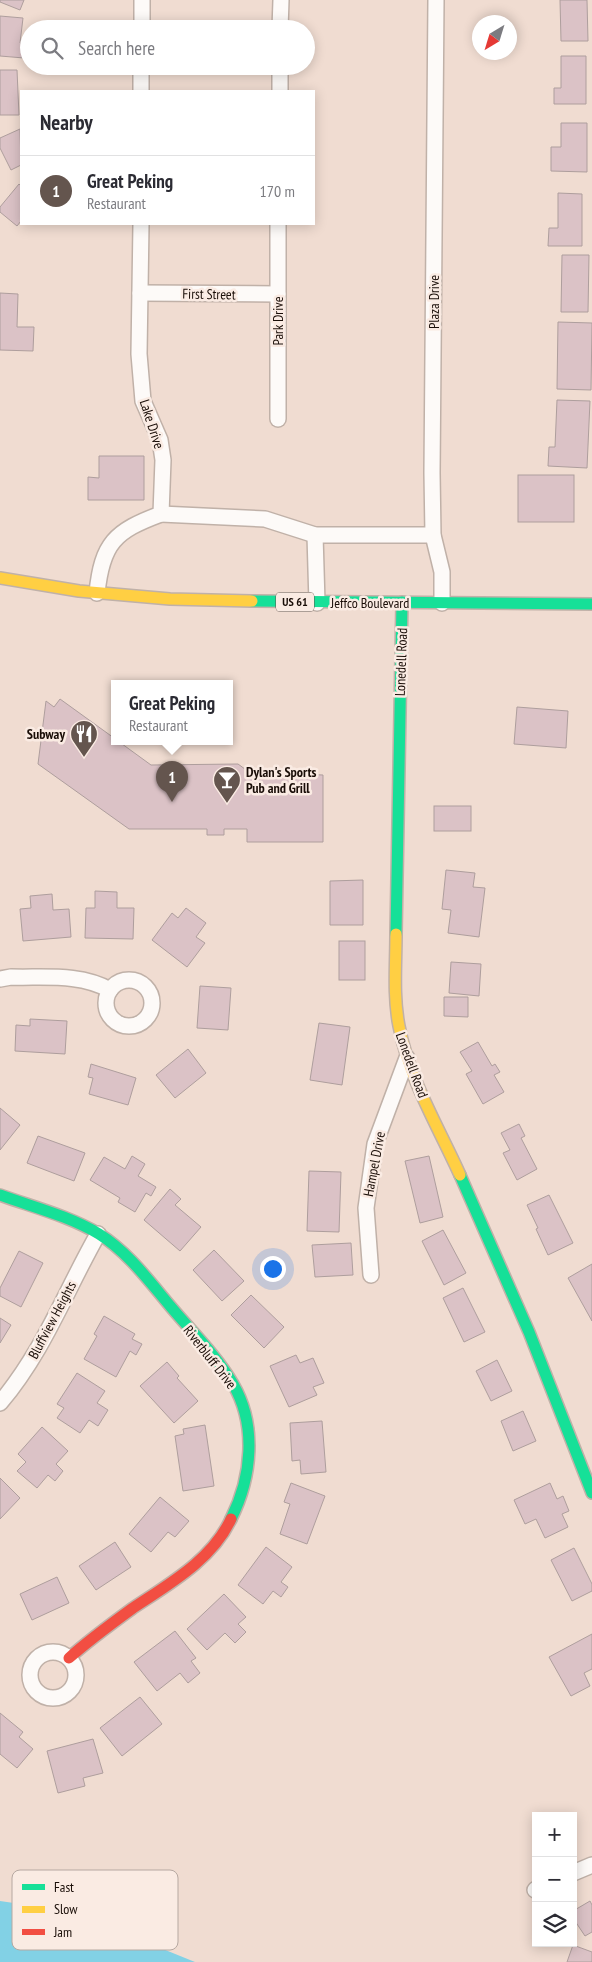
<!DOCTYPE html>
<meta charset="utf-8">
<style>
:root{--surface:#fff;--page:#f7f7f7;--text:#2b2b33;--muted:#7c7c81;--line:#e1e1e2;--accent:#64554e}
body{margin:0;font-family:"PT Sans Narrow",sans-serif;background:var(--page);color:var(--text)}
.controls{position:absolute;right:15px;bottom:15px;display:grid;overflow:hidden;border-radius:0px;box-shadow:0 2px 12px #0003}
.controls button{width:45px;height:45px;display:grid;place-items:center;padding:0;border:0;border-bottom:1px solid var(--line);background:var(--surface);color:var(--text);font:25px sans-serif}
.compass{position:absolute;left:472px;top:15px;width:45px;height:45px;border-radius:50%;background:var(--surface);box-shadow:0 2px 12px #0003;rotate:218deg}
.you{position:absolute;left:272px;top:1268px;width:18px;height:18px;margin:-12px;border:4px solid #fff;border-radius:50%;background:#1a73e8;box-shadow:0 0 0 8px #1a73e833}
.badge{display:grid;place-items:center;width:32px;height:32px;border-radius:50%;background:var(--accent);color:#fff;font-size:16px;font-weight:700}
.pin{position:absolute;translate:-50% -41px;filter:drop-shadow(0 1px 2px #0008)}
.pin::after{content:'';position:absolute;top:26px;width:18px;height:15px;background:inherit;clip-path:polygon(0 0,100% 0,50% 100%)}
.popup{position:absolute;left:111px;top:680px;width:122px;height:65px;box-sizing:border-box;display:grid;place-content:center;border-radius:0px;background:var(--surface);filter:drop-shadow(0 1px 4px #0005);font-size:16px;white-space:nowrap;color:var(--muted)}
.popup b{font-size:19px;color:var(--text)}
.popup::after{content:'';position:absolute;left:50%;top:100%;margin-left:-10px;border:10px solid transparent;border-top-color:var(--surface)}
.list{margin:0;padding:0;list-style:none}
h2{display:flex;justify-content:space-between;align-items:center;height:65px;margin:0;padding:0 20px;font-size:21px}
h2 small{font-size:16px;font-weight:400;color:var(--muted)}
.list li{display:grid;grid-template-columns:32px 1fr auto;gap:15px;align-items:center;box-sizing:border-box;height:70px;padding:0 20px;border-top:1px solid var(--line)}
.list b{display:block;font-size:19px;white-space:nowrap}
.list p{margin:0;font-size:16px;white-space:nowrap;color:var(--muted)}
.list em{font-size:16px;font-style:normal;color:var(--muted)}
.icon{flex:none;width:28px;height:28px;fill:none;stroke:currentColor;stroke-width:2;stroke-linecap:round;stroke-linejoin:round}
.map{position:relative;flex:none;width:592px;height:1962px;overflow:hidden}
.search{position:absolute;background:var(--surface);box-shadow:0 2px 12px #0003;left:20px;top:20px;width:295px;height:55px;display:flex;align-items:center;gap:12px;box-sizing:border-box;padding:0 18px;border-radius:28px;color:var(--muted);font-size:19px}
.panel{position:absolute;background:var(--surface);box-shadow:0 2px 12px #0003;left:20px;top:90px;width:295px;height:135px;border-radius:0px}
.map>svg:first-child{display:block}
.water{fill:#82d1e5}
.building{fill:#dbc2c6;stroke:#ae9e9d}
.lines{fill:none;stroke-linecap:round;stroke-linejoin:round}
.street-casing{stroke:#c0b1a8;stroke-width:18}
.fast-casing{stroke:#c0b1a8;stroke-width:14}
.slow-casing{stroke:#c0b1a8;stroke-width:14}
.jam-casing{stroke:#c0b1a8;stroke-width:14}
.street{stroke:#fdfaf8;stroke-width:15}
.fast{stroke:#16e098;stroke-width:11}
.slow{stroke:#ffcf43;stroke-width:11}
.jam{stroke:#f24e42;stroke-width:11}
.labels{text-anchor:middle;stroke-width:5;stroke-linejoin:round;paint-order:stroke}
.shield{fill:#faebe3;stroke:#5c5049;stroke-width:1}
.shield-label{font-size:12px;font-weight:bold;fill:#190d07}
.street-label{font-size:14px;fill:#190d07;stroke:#faebe3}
.poi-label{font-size:14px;font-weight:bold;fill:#190d07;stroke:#faebe3;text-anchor:end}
.key{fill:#faebe3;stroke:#b6a8a1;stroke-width:1}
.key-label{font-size:14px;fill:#190d07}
</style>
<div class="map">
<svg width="592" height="1962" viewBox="0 0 592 1962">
<rect width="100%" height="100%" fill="#f0dcd1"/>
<path class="water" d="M 0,1901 L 69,1911 L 195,1962 L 0,1962 Z"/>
<g class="building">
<path d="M 0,0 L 24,0 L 20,10 L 0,2 Z"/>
<path d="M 560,0 L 587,0 L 588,41 L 561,41 Z"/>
<path d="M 0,16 L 23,18 L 20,43 L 25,43 L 24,58 L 0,56 Z"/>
<path d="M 561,56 L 586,56 L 586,104 L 554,104 L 554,88 L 561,88 Z"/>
<path d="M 0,70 L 17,70 L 19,115 L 0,115 Z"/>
<path d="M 561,123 L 587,123 L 587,172 L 551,171 L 551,147 L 561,147 Z"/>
<path d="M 20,129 L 21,165 L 11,170 L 0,148 L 0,138 Z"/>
<path d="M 19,184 L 21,186 L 21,221 L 17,226 L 0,212 L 0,207 Z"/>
<path d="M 558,193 L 582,194 L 582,246 L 548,246 L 549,228 L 558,228 Z"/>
<path d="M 562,255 L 589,255 L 588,312 L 561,312 Z"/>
<path d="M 0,293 L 18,294 L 17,327 L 34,327 L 33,351 L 0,350 Z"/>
<path d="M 558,322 L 592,323 L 591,390 L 557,389 Z"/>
<path d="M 557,400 L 590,401 L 587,468 L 548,466 L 549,447 L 555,447 Z"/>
<path d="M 99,456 L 144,456 L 144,500 L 88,500 L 88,477 L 99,478 Z"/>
<rect x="518" y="475" width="56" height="47"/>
<path d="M 60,699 L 114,738 L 114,741 L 118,741 L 151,765 L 238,764 L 249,772 L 323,775 L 323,842 L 247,842 L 247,829 L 224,829 L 224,835 L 207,835 L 207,829 L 129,829 L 38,764 L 46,701 L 54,707 Z"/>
<path d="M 517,707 L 568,711 L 566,748 L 514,744 Z"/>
<rect x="434" y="806" width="37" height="25"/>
<path d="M 446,870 L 475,873 L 473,887 L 485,888 L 479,937 L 448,933 L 451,910 L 442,909 Z"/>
<path d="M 363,880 L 363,925 L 330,925 L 330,881 Z"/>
<path d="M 95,891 L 117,892 L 117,908 L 134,908 L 133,939 L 85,938 L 86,908 L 95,908 Z"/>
<path d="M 52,894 L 53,910 L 69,909 L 71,937 L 23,941 L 20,909 L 31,908 L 30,896 Z"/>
<path d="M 186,908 L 206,923 L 196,937 L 205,943 L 187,967 L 152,940 L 172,913 L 178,918 Z"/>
<rect x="339" y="941" width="26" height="39"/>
<path d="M 451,962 L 481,964 L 479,996 L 449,993 Z"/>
<path d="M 200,986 L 231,988 L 228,1030 L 197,1028 Z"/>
<path d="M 444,997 L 468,997 L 468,1017 L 444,1016 Z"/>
<path d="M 30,1019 L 67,1021 L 65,1054 L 15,1051 L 16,1025 L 30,1026 Z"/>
<path d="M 319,1023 L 350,1027 L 342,1085 L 310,1080 Z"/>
<path d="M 478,1042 L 492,1066 L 495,1064 L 500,1072 L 494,1075 L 504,1092 L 483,1104 L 466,1074 L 472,1071 L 460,1052 Z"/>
<path d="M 188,1049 L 206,1073 L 175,1098 L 156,1075 Z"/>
<path d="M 91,1064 L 136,1078 L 128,1105 L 89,1094 L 93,1078 L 88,1077 Z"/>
<path d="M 0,1108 L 20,1125 L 0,1150 Z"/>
<path d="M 519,1124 L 525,1136 L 521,1138 L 537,1169 L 517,1180 L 503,1153 L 510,1150 L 501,1133 Z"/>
<path d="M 38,1136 L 85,1153 L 74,1181 L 27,1163 Z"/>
<path d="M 132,1156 L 145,1164 L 138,1176 L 156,1187 L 151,1196 L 146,1193 L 135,1212 L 118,1202 L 120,1198 L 90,1180 L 104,1157 L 125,1169 Z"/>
<path d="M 429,1156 L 443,1217 L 420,1223 L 405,1161 Z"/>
<path d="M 309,1171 L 341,1172 L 339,1232 L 307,1231 Z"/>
<path d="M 170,1189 L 181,1199 L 175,1205 L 201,1227 L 180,1251 L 144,1220 Z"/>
<path d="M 549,1195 L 573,1243 L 548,1255 L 536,1229 L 538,1228 L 527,1205 Z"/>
<path d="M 443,1230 L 466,1273 L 444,1285 L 422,1241 Z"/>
<path d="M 351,1243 L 353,1275 L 315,1277 L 312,1245 Z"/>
<path d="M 214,1250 L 244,1281 L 222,1301 L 193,1270 Z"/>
<path d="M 19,1251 L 43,1263 L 21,1307 L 0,1296 L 0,1288 Z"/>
<path d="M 592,1264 L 592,1321 L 568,1278 Z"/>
<path d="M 463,1288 L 485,1332 L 464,1342 L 443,1298 Z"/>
<path d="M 251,1295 L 284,1327 L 264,1348 L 231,1315 Z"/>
<path d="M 104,1316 L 135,1334 L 132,1339 L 142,1344 L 136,1355 L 130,1351 L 116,1377 L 84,1359 L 97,1336 L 94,1334 Z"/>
<path d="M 0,1318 L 11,1325 L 0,1343 Z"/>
<path d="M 296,1355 L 300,1363 L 313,1358 L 324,1383 L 313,1387 L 317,1395 L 289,1407 L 270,1366 Z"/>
<path d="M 497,1360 L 512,1391 L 491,1401 L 476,1371 Z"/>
<path d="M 167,1362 L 179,1376 L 177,1378 L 198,1401 L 174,1423 L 140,1386 Z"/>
<path d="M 77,1373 L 105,1391 L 97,1403 L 108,1410 L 98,1426 L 89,1420 L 80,1433 L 57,1418 L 64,1408 L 57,1404 Z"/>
<path d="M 523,1411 L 536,1441 L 513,1451 L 501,1421 Z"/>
<path d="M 322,1421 L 326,1472 L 301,1474 L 300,1460 L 292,1461 L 290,1423 Z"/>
<path d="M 205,1425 L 214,1486 L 183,1491 L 175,1436 L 184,1434 L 183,1429 Z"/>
<path d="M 42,1427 L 68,1451 L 56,1464 L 63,1471 L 55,1481 L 48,1475 L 37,1488 L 17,1471 L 26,1462 L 18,1454 Z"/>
<path d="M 0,1478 L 20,1498 L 0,1519 Z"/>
<path d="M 291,1483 L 325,1496 L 307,1544 L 280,1534 L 290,1504 L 284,1502 Z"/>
<path d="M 550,1483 L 557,1499 L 563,1496 L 569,1511 L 562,1514 L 568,1527 L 545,1538 L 536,1519 L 525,1524 L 514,1500 Z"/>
<path d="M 160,1497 L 189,1521 L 175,1537 L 168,1532 L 151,1552 L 129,1534 Z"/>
<path d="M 115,1542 L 131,1567 L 96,1590 L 79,1566 Z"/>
<path d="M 266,1547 L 292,1567 L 281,1582 L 288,1587 L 281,1597 L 273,1591 L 263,1604 L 238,1585 Z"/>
<path d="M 574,1548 L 592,1584 L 592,1591 L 572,1601 L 551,1560 Z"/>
<path d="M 57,1577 L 69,1603 L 32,1620 L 20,1594 Z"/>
<path d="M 224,1594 L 246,1617 L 238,1624 L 246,1632 L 235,1643 L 225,1633 L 207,1650 L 187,1629 Z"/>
<path d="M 175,1631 L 196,1658 L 191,1661 L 200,1673 L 188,1683 L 180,1673 L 157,1691 L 134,1662 Z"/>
<path d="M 592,1634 L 592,1669 L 584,1673 L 590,1686 L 571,1696 L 549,1657 Z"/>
<path d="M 140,1697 L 162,1724 L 122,1756 L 100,1728 Z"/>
<path d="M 0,1713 L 23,1732 L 19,1737 L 33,1749 L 17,1768 L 0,1754 Z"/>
<path d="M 93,1739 L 103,1773 L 83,1778 L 85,1786 L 58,1793 L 47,1751 Z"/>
<path d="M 590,1901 L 592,1905 L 592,1932 L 585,1936 L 573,1918 L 573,1911 Z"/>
<path d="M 573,1945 L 592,1952 L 592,1962 L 567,1962 Z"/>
</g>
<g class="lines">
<defs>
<g id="street">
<path d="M 436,0 L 432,473 L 433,535 L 442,572 L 442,603"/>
<path d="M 142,29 L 142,0"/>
<path d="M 280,29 L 281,0"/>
<path d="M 141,91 L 141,66"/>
<path d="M 280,91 L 280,66"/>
<path d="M 140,293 L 278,294"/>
<path d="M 278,419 L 278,224"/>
<path d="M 161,514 L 265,519 L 315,535 L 433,535"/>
<path d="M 315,535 L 317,603"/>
<path d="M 97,593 C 102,543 115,531 161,514 L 163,460 L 160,440 L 143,401 L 139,354 L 141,224"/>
<path d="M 0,979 L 11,977 C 44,978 80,973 110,990"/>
<circle cx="129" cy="1003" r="23"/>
<path d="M 371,1275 L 366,1208 L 375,1144 L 407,1058"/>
<path d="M 0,1403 C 44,1351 65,1292 98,1234"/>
<circle cx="53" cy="1675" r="23"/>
<path d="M 573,1873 L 592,1865"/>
<path d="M 535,1890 L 536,1889"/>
</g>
<g id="fast">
<path d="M 252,601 L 592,604"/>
<path d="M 396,934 L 402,602"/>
<path d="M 460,1175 L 529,1332 L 592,1493"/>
<path d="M 0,1195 C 33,1207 69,1216 99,1234 C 128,1252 149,1281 171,1307 C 192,1332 216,1355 233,1384 C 257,1425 252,1477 231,1519"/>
</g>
<g id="slow">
<path d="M 0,578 L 79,591 L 170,599 L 252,601"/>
<path d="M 396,934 C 396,964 393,996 399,1026 C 409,1079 438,1126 460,1175"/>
</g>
<path id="jam" d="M 69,1658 C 89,1640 111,1624 133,1608 C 169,1584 212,1560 231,1519"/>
</defs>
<use href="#street" class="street-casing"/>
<use href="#fast" class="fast-casing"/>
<use href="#slow" class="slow-casing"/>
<use href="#jam" class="jam-casing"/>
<use href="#street" class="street"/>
<use href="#fast" class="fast"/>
<use href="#slow" class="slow"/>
<use href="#jam" class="jam"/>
</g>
<defs>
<symbol id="restaurant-pin" viewBox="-11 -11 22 30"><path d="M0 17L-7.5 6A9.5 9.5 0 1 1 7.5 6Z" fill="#64554e" stroke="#faebe3"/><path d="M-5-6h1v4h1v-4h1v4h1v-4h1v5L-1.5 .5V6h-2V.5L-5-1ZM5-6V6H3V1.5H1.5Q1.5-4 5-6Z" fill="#fff"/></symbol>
<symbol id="bar-pin" viewBox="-11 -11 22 30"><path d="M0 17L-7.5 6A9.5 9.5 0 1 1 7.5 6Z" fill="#64554e" stroke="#faebe3"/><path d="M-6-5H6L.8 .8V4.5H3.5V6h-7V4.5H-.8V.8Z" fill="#fff"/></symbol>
</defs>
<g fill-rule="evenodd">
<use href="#restaurant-pin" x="68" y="718" width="32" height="43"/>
<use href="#bar-pin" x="211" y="764" width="32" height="43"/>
</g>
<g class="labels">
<rect class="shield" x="276" y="592.5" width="38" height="19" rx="4"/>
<g class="shield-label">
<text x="295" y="606">US 61</text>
</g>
<g class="street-label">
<text transform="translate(209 294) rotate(1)" y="5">First Street</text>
<text transform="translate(434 302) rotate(-90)" y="5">Plaza Drive</text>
<text transform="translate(278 321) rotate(-90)" y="5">Park Drive</text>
<text transform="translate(152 424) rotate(72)" y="5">Lake Drive</text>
<text x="370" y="608">Jeffco Boulevard</text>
<text transform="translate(401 662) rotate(-88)" y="5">Lonedell Road</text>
<text transform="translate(412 1065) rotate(70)" y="5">Lonedell Road</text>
<text transform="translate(374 1164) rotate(-79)" y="5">Hampel Drive</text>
<text transform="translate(52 1320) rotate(-62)" y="5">Bluffview Heights</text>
<text transform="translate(210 1357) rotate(52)" y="5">Riverbluff Drive</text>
</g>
<g class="poi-label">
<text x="65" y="739">Subway</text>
<text x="246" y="777" text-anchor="start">Dylan's Sports<tspan x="246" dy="16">Pub and Grill</tspan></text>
</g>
</g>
<rect x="12" y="1870" width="166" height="80" rx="8" class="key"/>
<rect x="22" y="1884" width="23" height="6" fill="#16e098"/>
<rect x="22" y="1906" width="23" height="7" fill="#ffcf43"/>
<rect x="22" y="1929" width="23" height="6" fill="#f24e42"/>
<g class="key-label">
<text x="54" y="1892">Fast</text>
<text x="54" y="1914">Slow</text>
<text x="54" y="1937">Jam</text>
</g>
</svg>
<div class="controls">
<button>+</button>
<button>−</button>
<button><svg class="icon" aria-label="layers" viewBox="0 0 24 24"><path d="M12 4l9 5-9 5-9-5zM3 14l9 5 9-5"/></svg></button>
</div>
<svg class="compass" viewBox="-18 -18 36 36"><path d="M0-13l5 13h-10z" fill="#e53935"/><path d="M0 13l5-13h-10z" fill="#7c7c81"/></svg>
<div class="you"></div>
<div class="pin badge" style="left:172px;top:802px">1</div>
<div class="popup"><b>Great Peking</b>Restaurant</div>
<div class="search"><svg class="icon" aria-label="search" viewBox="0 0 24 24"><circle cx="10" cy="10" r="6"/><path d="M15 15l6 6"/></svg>Search here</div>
<section class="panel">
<h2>Nearby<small></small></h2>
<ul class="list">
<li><span class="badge">1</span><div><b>Great Peking</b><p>Restaurant</p></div><em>170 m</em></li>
</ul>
</section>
</div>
